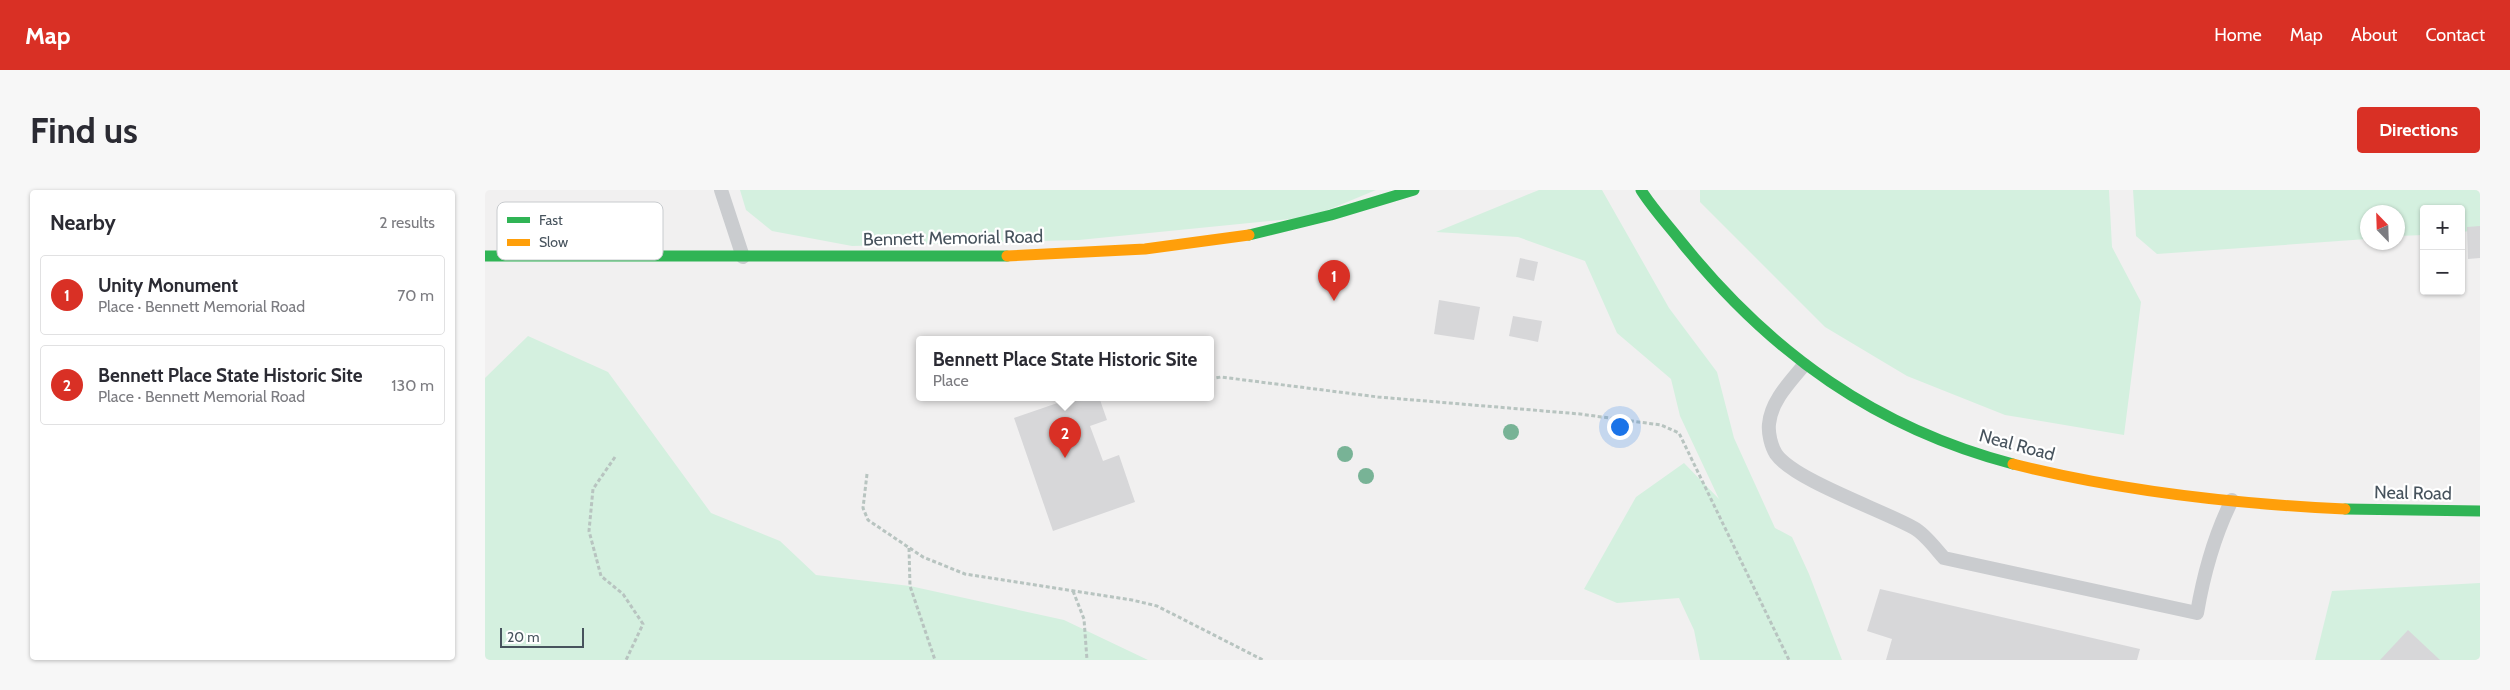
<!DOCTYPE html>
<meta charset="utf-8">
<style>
:root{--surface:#fff;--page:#f7f7f7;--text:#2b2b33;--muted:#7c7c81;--line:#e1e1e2;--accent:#d93025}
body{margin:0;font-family:Cabin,sans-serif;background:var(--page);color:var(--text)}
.controls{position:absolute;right:15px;top:15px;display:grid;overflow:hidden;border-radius:5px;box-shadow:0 1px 4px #0004}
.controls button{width:45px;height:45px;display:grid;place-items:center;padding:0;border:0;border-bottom:1px solid var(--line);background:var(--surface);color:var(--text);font:25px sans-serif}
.compass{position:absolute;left:1875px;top:15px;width:45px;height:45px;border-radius:50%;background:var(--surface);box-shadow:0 1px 4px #0004;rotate:337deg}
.scale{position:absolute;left:15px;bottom:12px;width:84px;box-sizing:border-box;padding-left:5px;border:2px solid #47535d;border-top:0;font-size:14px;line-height:18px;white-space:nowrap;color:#47535d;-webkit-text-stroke:4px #fff;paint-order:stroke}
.you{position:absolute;left:1134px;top:236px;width:18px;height:18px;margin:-12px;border:4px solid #fff;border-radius:50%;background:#1a73e8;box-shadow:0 0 0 8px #1a73e833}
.badge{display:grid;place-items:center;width:32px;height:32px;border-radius:50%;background:var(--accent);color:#fff;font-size:16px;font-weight:700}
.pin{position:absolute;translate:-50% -41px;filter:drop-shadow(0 1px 2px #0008)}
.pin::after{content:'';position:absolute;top:26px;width:18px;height:15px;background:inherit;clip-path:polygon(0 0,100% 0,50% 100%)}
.popup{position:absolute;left:431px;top:146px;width:298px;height:65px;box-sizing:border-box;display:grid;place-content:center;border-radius:5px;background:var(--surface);filter:drop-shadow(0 1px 4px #0005);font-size:16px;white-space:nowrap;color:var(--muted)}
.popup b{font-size:19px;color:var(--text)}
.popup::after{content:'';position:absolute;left:50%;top:100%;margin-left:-10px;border:10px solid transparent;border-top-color:var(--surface)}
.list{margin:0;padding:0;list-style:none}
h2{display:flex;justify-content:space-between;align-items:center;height:65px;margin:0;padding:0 20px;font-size:21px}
h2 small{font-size:16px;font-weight:400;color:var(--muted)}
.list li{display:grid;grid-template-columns:32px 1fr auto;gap:15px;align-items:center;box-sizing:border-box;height:80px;margin:0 10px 10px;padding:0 10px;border:1px solid var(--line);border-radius:5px}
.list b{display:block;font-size:19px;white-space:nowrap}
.list p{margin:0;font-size:16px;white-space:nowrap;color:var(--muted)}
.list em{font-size:16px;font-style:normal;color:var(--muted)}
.map{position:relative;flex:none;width:1995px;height:470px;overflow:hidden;border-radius:5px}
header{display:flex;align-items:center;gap:30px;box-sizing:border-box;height:70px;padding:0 25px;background:var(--accent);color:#fff}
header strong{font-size:24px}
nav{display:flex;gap:28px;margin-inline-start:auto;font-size:18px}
.intro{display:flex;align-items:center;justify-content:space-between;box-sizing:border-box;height:120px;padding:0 30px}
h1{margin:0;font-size:35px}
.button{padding:12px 22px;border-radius:5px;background:var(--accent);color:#fff;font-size:18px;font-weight:700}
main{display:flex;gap:30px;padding:0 30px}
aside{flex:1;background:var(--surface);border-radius:5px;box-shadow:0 1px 4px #0004}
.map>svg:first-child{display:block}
.green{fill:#d4f0df}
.building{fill:#d7d7d9}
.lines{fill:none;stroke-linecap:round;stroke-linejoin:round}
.path{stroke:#b8c4c0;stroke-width:3;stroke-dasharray:4 2.5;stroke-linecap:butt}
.lane{stroke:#cacccf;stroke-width:14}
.fast{stroke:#30b455;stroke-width:11}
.slow{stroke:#ff9f0a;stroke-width:11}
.tree{fill:#78b396}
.labels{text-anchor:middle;stroke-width:4.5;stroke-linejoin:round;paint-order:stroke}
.street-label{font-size:18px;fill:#47535d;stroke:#fff}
.key{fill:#fff;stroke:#c8cbce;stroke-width:1}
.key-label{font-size:14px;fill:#47535d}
</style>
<header>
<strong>Map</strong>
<nav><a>Home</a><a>Map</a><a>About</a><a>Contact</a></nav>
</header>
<div class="intro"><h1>Find us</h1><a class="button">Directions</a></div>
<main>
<aside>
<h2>Nearby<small>2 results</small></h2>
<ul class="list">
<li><span class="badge">1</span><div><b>Unity Monument</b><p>Place · Bennett Memorial Road</p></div><em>70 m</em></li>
<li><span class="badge">2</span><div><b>Bennett Place State Historic Site</b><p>Place · Bennett Memorial Road</p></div><em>130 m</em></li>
</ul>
</aside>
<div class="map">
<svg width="1995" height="470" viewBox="0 0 1995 470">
<rect width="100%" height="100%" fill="#f1f0f0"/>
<g class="green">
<path d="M 255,0 L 891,0 L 826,27 L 594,50 L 367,56 L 287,41 L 261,20 Z"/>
<path d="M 1054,0 L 1117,0 L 1184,118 L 1232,182 L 1249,248 L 1290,338 L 1307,347 L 1324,384 L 1357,470 L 1215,470 L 1209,440 L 1194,408 L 1132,413 L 1099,399 L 1151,307 L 1199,273 L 1234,309 L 1195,226 L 1186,189 L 1132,143 L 1100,71 L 1033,47 L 951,42 Z"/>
<path d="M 1215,0 L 1624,0 L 1627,57 L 1656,112 L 1639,245 L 1520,225 L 1422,186 L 1340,137 L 1215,12 Z"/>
<path d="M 1648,0 L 1995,0 L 1995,40 L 1976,42 L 1976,19 L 1939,19 L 1939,45 L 1913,46 L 1912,22 L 1882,22 L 1882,49 L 1672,64 L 1651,46 Z"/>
<path d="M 43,146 L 123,182 L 226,323 L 295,351 L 331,385 L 425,396 L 579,430 L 663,470 L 0,470 L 0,188 Z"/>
<path d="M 1995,393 L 1995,470 L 1830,470 L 1847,401 Z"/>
</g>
<g class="building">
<path d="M 1995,36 L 1995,68 L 1983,69 L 1982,37 Z"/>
<path d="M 1035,68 L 1053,72 L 1049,91 L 1031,87 Z"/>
<path d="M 954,110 L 995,117 L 989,150 L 949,144 Z"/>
<path d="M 1028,126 L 1057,131 L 1053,152 L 1024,146 Z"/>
<path d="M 590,207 L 614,207 L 622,230 L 605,236 L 618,271 L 634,265 L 650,312 L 568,341 L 529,228 Z"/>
<path d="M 1395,399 L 1655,459 L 1652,470 L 1401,470 L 1407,449 L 1382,441 Z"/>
<path d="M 1923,440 L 1955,470 L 1895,470 Z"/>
</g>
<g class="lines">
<g class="path">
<path d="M 725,189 L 736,187 L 893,207 L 1095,224 L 1176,235 L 1194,243 L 1304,470"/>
<path d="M 130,267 L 108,299 L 104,341 L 116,386 L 138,404 L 158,434 L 141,470"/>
<path d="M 382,284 L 378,318 L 383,330 L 438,367 L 480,384 L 647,410 L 672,416 L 778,470"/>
<path d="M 424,358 L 425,396 L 450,470"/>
<path d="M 588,401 L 599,429 L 602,470"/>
</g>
<g class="lane">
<path d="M 236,0 L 258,67"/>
<path d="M 1319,175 C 1305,192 1286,211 1284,234 C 1283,243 1286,256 1291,264 C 1309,290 1397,320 1429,338 C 1440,344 1450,358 1459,368 L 1712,423 C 1719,382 1729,346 1747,310"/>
</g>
<g class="fast">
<path d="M 1156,0 C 1168,19 1184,36 1198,54 C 1287,164 1391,238 1528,274"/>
<path d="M 764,45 L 846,25 L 929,0"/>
<path d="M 0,66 L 522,66"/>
<path d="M 1860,319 L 1995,321"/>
</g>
<g class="slow">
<path d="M 522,66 L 660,59 L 764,45"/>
<path d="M 1528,274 C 1636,301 1749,314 1860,319"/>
</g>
</g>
<g class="tree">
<circle cx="1026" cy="242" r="8"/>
<circle cx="860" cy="264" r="8"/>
<circle cx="881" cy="286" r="8"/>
</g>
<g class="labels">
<g class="street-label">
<text transform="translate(468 48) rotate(-1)" y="6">Bennett Memorial Road</text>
<text transform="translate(1532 255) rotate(15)" y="6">Neal Road</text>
<text transform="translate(1928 303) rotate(1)" y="6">Neal Road</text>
</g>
</g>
<rect x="12" y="12" width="166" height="58" rx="8" class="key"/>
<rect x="22" y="27" width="23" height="6" fill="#30b455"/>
<rect x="22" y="49" width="23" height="7" fill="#ff9f0a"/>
<g class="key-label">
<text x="54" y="35">Fast</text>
<text x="54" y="57">Slow</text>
</g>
</svg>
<div class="controls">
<button>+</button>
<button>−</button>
</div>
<svg class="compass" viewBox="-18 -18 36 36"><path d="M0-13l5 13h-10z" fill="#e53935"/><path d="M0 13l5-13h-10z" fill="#7c7c81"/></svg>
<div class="scale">20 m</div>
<div class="you"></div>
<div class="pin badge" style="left:849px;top:111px">1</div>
<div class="pin badge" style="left:580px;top:268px">2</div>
<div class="popup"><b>Bennett Place State Historic Site</b>Place</div>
</div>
</main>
